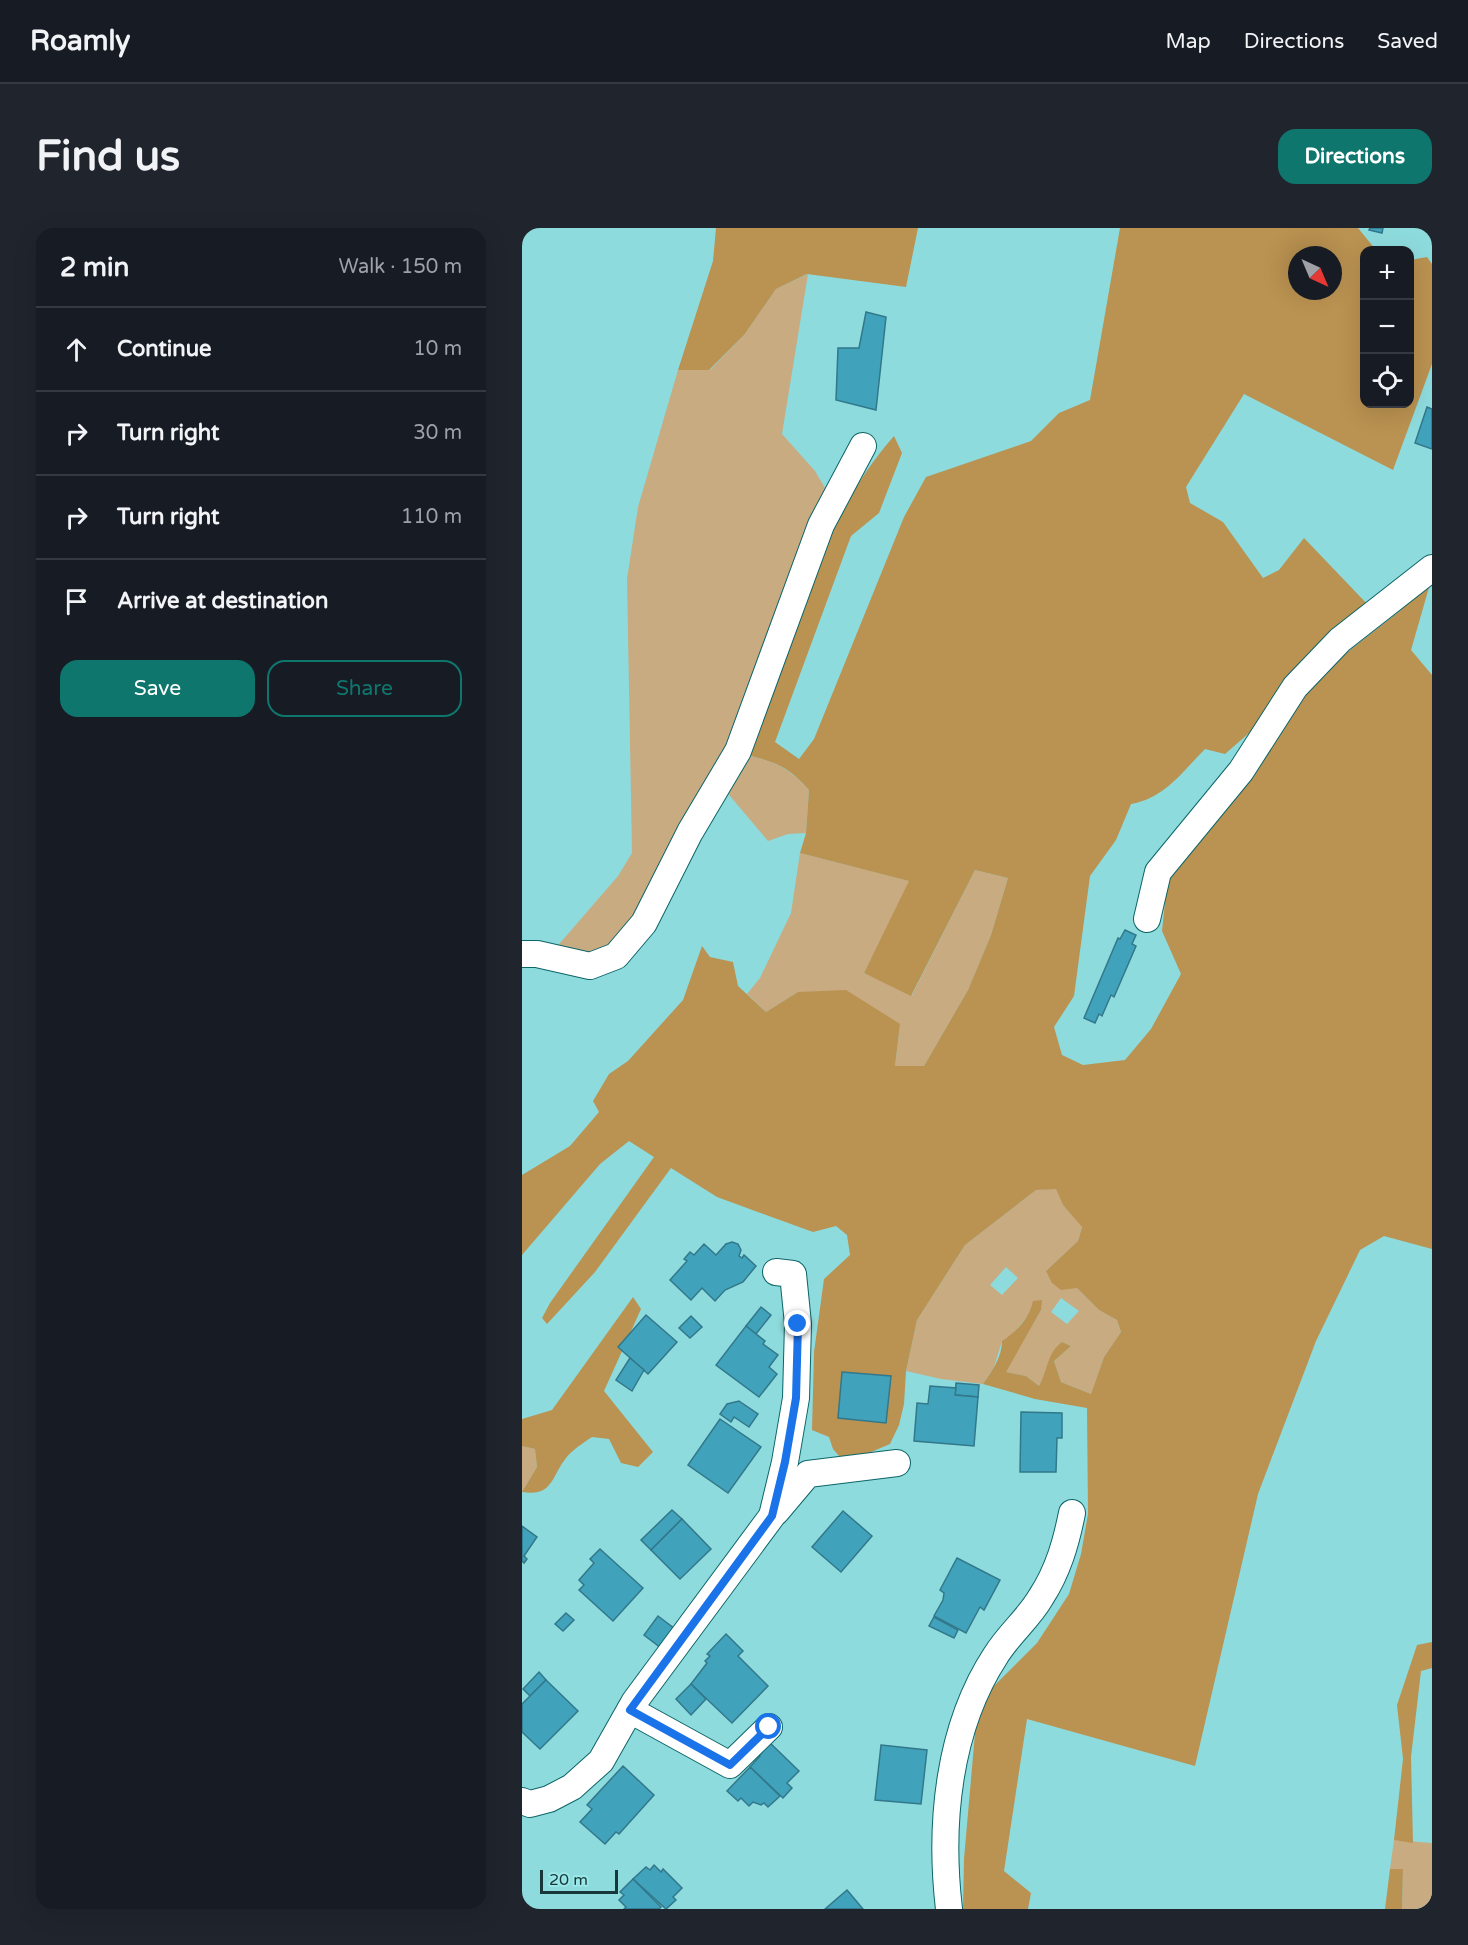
<!DOCTYPE html>
<meta charset="utf-8">
<style>
:root{--surface:#171b24;--page:#20242c;--text:#f1f3f6;--muted:#9ea1a6;--line:#363941;--accent:#0f766e}
body{margin:0;font-family:"Varela Round",sans-serif;background:var(--page);color:var(--text)}
.controls{position:absolute;right:18px;top:18px;display:grid;overflow:hidden;border-radius:12px;box-shadow:0 6px 24px #0002}
.controls button{width:54px;height:54px;display:grid;place-items:center;padding:0;border:0;border-bottom:2px solid var(--line);background:var(--surface);color:var(--text);font:30px sans-serif}
.compass{position:absolute;left:766px;top:18px;width:54px;height:54px;border-radius:50%;background:var(--surface);box-shadow:0 6px 24px #0002;rotate:136deg}
.scale{position:absolute;left:18px;bottom:15px;width:78px;box-sizing:border-box;padding-left:6px;border:3px solid #173738;border-top:0;font-size:16px;line-height:21px;white-space:nowrap;color:#173738;-webkit-text-stroke:4px #9be8ea;paint-order:stroke}
.stop{position:absolute;width:18px;height:18px;margin:-14px;border:4px solid #1a73e8;border-radius:50%;background:#fff}
.stop.end{background:#1a73e8;border-color:#fff;box-shadow:0 2px 6px #0008}
.list{margin:0;padding:0;list-style:none}
h2{display:flex;justify-content:space-between;align-items:center;height:78px;margin:0;padding:0 24px;font-size:26px}
h2 small{font-size:20px;font-weight:400;color:var(--muted)}
.list li{display:grid;grid-template-columns:39px 1fr auto;gap:18px;align-items:center;box-sizing:border-box;height:84px;padding:0 24px;border-top:2px solid var(--line)}
.list b{display:block;font-size:22px;white-space:nowrap}
.list em{font-size:20px;font-style:normal;color:var(--muted)}
.actions{display:flex;gap:12px;padding:18px 24px}
.actions a{flex:1;padding:14px 0;border:2px solid var(--accent);border-radius:18px;text-align:center;font-size:21px;color:var(--accent)}
.actions .main{background:var(--accent);color:#fff}
.icon{flex:none;width:33px;height:33px;fill:none;stroke:currentColor;stroke-width:2;stroke-linecap:round;stroke-linejoin:round}
.map{position:relative;flex:none;width:910px;height:1681px;overflow:hidden;border-radius:18px}
header{display:flex;align-items:center;gap:36px;box-sizing:border-box;height:84px;padding:0 30px;background:var(--surface);border-bottom:2px solid var(--line)}
header strong{font-size:28px}
nav{display:flex;gap:33px;margin-inline-start:auto;font-size:21px}
.intro{display:flex;align-items:center;justify-content:space-between;box-sizing:border-box;height:144px;padding:0 36px}
h1{margin:0;font-size:42px}
.button{padding:15px 27px;border-radius:18px;background:var(--accent);color:#fff;font-size:21px;font-weight:700}
main{display:flex;gap:36px;padding:0 36px}
aside{flex:1;background:var(--surface);border-radius:18px;box-shadow:0 6px 24px #0002}
.map>svg:first-child{display:block}
.green{fill:#c8ab80;fill-rule:evenodd}
.forest{fill:#ba9251;fill-rule:evenodd}
.building{fill:#41a2bb;stroke:#32788b;stroke-width:1.5}
.lines{fill:none;stroke-linecap:round;stroke-linejoin:round}
.minor-casing{stroke:#0c6568;stroke-width:28}
.minor{stroke:#fff;stroke-width:26}
.route{stroke:#1a73e8;stroke-width:8}
</style>
<header>
<strong>Roamly</strong>
<nav><a>Map</a><a>Directions</a><a>Saved</a></nav>
</header>
<div class="intro"><h1>Find us</h1><a class="button">Directions</a></div>
<main>
<aside>
<h2>2 min<small>Walk · 150 m</small></h2>
<ul class="list">
<li><svg class="icon" aria-label="ahead" viewBox="0 0 24 24"><path d="M12 20V5M6 11l6-6 6 6"/></svg><div><b>Continue</b></div><em>10 m</em></li>
<li><svg class="icon" aria-label="right" viewBox="0 0 24 24"><path d="M7 20v-9h11M14 6l5 5-5 5"/></svg><div><b>Turn right</b></div><em>30 m</em></li>
<li><svg class="icon" aria-label="right" viewBox="0 0 24 24"><path d="M7 20v-9h11M14 6l5 5-5 5"/></svg><div><b>Turn right</b></div><em>110 m</em></li>
<li><svg class="icon" aria-label="arrive" viewBox="0 0 24 24"><path d="M6 21V4h12l-3 4 3 4H6"/></svg><div><b>Arrive at destination</b></div></li>
</ul>
<div class="actions"><a class="main">Save</a><a>Share</a></div>
</aside>
<div class="map">
<svg width="910" height="1681" viewBox="0 0 910 1681">
<rect width="100%" height="100%" fill="#8edbdd"/>
<g class="green">
<path d="M 286,46 L 260,206 L 293,243 L 303,260 L 225,483 L 117,692 L 71,731 L 32,722 L 96,648 L 110,625 L 105,351 L 116,279 L 156,142 L 188,142 L 222,107 L 254,61 Z"/>
<path d="M 223,526 C 254,535 265,538 287,562 L 284,605 L 266,606 L 246,613 L 202,561 Z"/>
<path d="M 278,625 L 388,653 L 342,745 L 390,767 L 453,642 L 486,650 L 469,707 L 446,762 L 402,838 L 373,838 L 378,796 L 276,764 L 244,784 L 225,766 L 238,750 L 269,685 Z"/>
<path d="M 534,960 L 541,977 L 560,998 L 556,1013 L 524,1043 L 555,1060 L 577,1082 L 595,1092 L 599,1104 L 582,1129 L 569,1166 L 539,1154 L 532,1133 L 549,1118 L 540,1114 L 517,1158 L 504,1148 L 483,1144 L 519,1082 L 519,1072 L 490,1107 L 480,1113 L 472,1139 L 461,1156 L 419,1151 L 384,1143 L 395,1092 L 443,1017 L 514,962 ZM 484,1039 L 496,1050 L 480,1067 L 468,1057 ZM 539,1070 L 557,1083 L 545,1096 L 529,1084 Z"/>
<path d="M 0,1218 L 13,1221 L 15,1239 L 0,1264 Z"/>
<path d="M 872,1612 L 910,1615 L 910,1681 L 880,1681 L 881,1641 L 868,1641 Z"/>
</g>
<g class="forest">
<path d="M 194,0 L 396,0 L 384,59 L 285,46 L 254,61 L 222,107 L 187,142 L 156,142 L 191,33 Z"/>
<path d="M 598,0 L 836,0 L 854,22 L 842,22 L 842,176 L 888,176 L 888,32 L 905,29 L 910,36 L 910,136 L 871,242 L 722,166 L 664,259 L 668,275 L 701,294 L 741,350 L 757,342 L 782,310 L 848,379 L 742,492 L 703,526 L 683,521 C 660,544 643,570 609,576 L 594,612 L 568,648 L 552,768 L 532,799 L 540,827 L 561,837 L 603,832 L 629,801 L 659,746 L 640,703 L 645,656 L 658,632 L 776,463 L 879,382 L 910,349 L 889,422 L 910,447 L 910,1021 L 862,1008 L 838,1022 L 794,1113 L 736,1266 L 673,1538 L 505,1491 L 482,1643 L 509,1665 L 506,1681 L 441,1681 L 442,1631 L 454,1494 L 469,1461 L 515,1415 L 547,1366 L 559,1326 L 566,1286 L 565,1180 L 513,1171 L 461,1156 C 470,1143 480,1129 480,1113 C 494,1104 508,1090 511,1073 L 520,1072 L 519,1082 L 484,1144 L 504,1148 L 517,1158 C 526,1142 525,1125 540,1114 L 549,1118 L 532,1133 L 539,1154 L 569,1166 L 582,1129 L 599,1104 L 595,1092 L 577,1082 L 555,1060 L 539,1062 L 530,1055 L 524,1043 L 556,1013 L 560,999 L 541,977 L 534,961 L 514,962 L 443,1017 L 395,1092 L 384,1143 L 382,1176 L 377,1197 L 368,1216 L 323,1235 L 311,1221 L 307,1209 L 290,1202 L 292,1124 L 302,1051 L 328,1027 L 325,1007 L 314,998 L 291,1004 L 195,969 L 149,940 L 73,1044 L 25,1096 L 20,1090 L 28,1075 L 132,929 L 107,913 L 78,936 L 0,1027 L 0,947 L 48,918 L 77,884 L 71,873 L 87,846 L 106,833 L 161,772 L 180,718 L 188,729 L 211,734 L 216,758 L 244,784 L 276,764 L 324,762 L 378,796 L 373,838 L 402,838 L 446,762 L 469,707 L 486,650 L 453,642 L 389,768 L 342,745 L 387,653 L 278,625 L 284,605 L 287,562 C 265,537 254,535 223,526 C 263,421 296,294 372,208 L 380,225 L 357,285 L 329,308 L 253,514 L 277,531 L 292,511 L 382,289 L 404,249 L 509,213 L 537,185 L 568,172 ZM 775,27 L 811,27 L 811,63 L 775,63 Z"/>
<path d="M 111,1069 L 119,1081 L 82,1163 L 131,1224 L 116,1239 L 99,1235 L 87,1211 L 70,1209 C 61,1215 50,1222 44,1230 C 29,1249 31,1269 0,1264 L 15,1239 L 13,1221 L 0,1218 L 0,1191 L 30,1182 Z"/>
<path d="M 910,1414 L 910,1440 L 899,1443 L 889,1529 L 891,1615 L 872,1612 L 881,1531 L 875,1477 L 895,1417 Z"/>
<path d="M 868,1641 L 881,1641 L 880,1681 L 863,1681 Z"/>
</g>
<g class="building">
<path d="M 848,0 L 861,0 L 860,5 L 847,2 Z"/>
<path d="M 344,84 L 364,89 L 354,182 L 314,172 L 316,120 L 337,120 Z"/>
<path d="M 905,179 L 910,181 L 910,221 L 893,215 Z"/>
<path d="M 603,702 L 614,707 L 610,716 L 614,718 L 592,769 L 589,767 L 580,788 L 577,786 L 573,795 L 562,790 L 596,710 L 598,711 Z"/>
<path d="M 210,1014 L 216,1016 L 219,1022 L 217,1028 L 220,1030 L 222,1027 L 234,1038 L 221,1054 L 203,1062 L 193,1073 L 180,1060 L 169,1072 L 148,1052 L 165,1033 L 162,1031 L 168,1024 L 172,1027 L 182,1016 L 194,1027 L 204,1016 Z"/>
<path d="M 239,1079 L 249,1087 L 234,1106 L 224,1098 Z"/>
<path d="M 124,1087 L 155,1114 L 126,1146 L 96,1119 Z"/>
<path d="M 169,1088 L 180,1099 L 168,1110 L 157,1100 Z"/>
<path d="M 224,1098 L 243,1113 L 241,1116 L 256,1127 L 247,1139 L 255,1146 L 237,1169 L 194,1137 Z"/>
<path d="M 108,1130 L 122,1142 L 110,1163 L 94,1152 Z"/>
<path d="M 320,1144 L 369,1148 L 364,1195 L 316,1190 Z"/>
<path d="M 434,1155 L 457,1157 L 456,1169 L 433,1167 Z"/>
<path d="M 408,1158 L 434,1160 L 433,1167 L 456,1169 L 452,1218 L 392,1213 L 395,1175 L 406,1176 Z"/>
<path d="M 217,1173 L 236,1186 L 227,1199 L 212,1189 L 209,1194 L 198,1186 L 205,1176 Z"/>
<path d="M 499,1184 L 540,1185 L 540,1210 L 535,1210 L 534,1244 L 498,1244 Z"/>
<path d="M 198,1191 L 239,1219 L 206,1265 L 166,1237 Z"/>
<path d="M 150,1282 L 160,1291 L 129,1322 L 119,1312 Z"/>
<path d="M 321,1283 L 350,1308 L 319,1344 L 290,1319 Z"/>
<path d="M 160,1291 L 189,1321 L 158,1351 L 129,1322 Z"/>
<path d="M 0,1298 L 15,1309 L 2,1328 L 5,1331 L 2,1335 L 0,1333 Z"/>
<path d="M 78,1321 L 121,1360 L 91,1393 L 57,1362 L 62,1357 L 57,1352 L 72,1335 L 68,1331 Z"/>
<path d="M 435,1330 L 478,1352 L 462,1382 L 458,1379 L 444,1405 L 412,1388 L 421,1372 L 422,1365 L 418,1362 Z"/>
<path d="M 44,1385 L 52,1392 L 41,1403 L 33,1396 Z"/>
<path d="M 136,1388 L 153,1401 L 139,1420 L 122,1407 Z"/>
<path d="M 412,1389 L 436,1402 L 432,1410 L 407,1398 Z"/>
<path d="M 204,1406 L 221,1423 L 216,1428 L 246,1458 L 210,1495 L 169,1456 L 185,1435 L 183,1433 L 188,1428 L 185,1426 Z"/>
<path d="M 17,1444 L 24,1452 L 8,1468 L 1,1461 Z"/>
<path d="M 24,1452 L 56,1483 L 18,1521 L 0,1504 L 0,1476 Z"/>
<path d="M 169,1456 L 184,1471 L 169,1487 L 154,1471 Z"/>
<path d="M 246,1513 L 277,1543 L 265,1555 L 270,1560 L 261,1570 L 228,1539 L 238,1528 L 235,1525 Z"/>
<path d="M 359,1517 L 405,1522 L 399,1576 L 353,1572 Z"/>
<path d="M 101,1538 L 132,1567 L 97,1606 L 94,1604 L 83,1616 L 58,1594 L 70,1581 L 65,1577 Z"/>
<path d="M 228,1539 L 258,1568 L 246,1579 L 242,1575 L 239,1577 L 231,1574 L 227,1578 L 219,1570 L 216,1573 L 205,1563 Z"/>
<path d="M 132,1637 L 139,1644 L 141,1641 L 160,1660 L 151,1669 L 154,1672 L 144,1681 L 111,1651 L 124,1639 L 128,1642 Z"/>
<path d="M 111,1651 L 139,1679 L 137,1681 L 102,1681 L 104,1679 L 97,1672 L 102,1667 L 98,1664 Z"/>
<path d="M 325,1662 L 341,1681 L 303,1681 Z"/>
</g>
<g class="lines">
<defs>
<g id="minor">
<path d="M 625,691 L 636,644 L 719,543 L 773,459 L 818,412 L 910,340"/>
<path d="M 0,726 L 15,726 L 68,738 L 94,728 L 122,695 L 168,604 L 216,523 L 299,297 L 341,218"/>
<path d="M 254,1284 L 286,1246 L 375,1235"/>
<path d="M 108,1482 L 208,1537 L 247,1499"/>
<path d="M 0,1573 L 8,1576 L 27,1571 L 50,1559 L 79,1533 L 113,1473 L 250,1288 L 263,1234 L 274,1170 L 276,1096 L 271,1046 L 254,1044"/>
<path d="M 427,1681 C 417,1596 426,1500 474,1427 C 487,1406 507,1390 519,1369 C 536,1343 544,1315 550,1285"/>
</g>
</defs>
<use href="#minor" class="minor-casing"/>
<use href="#minor" class="minor"/>
</g>
<g class="lines">
<path class="route" d="M 247,1499 L 208,1537 L 108,1482 L 250,1288 L 263,1234 L 274,1170 L 276,1096"/>
</g>
</svg>
<div class="controls">
<button>+</button>
<button>−</button>
<button><svg class="icon" aria-label="locate" viewBox="0 0 24 24"><circle cx="12" cy="12" r="6"/><path d="M12 2v4M12 18v4M2 12h4M18 12h4"/></svg></button>
</div>
<svg class="compass" viewBox="-18 -18 36 36"><path d="M0-13l5 13h-10z" fill="#e53935"/><path d="M0 13l5-13h-10z" fill="#9ea1a6"/></svg>
<div class="scale">20 m</div>
<div class="stop" style="left:247px;top:1499px"></div>
<div class="stop end" style="left:276px;top:1096px"></div>
</div>
</main>
